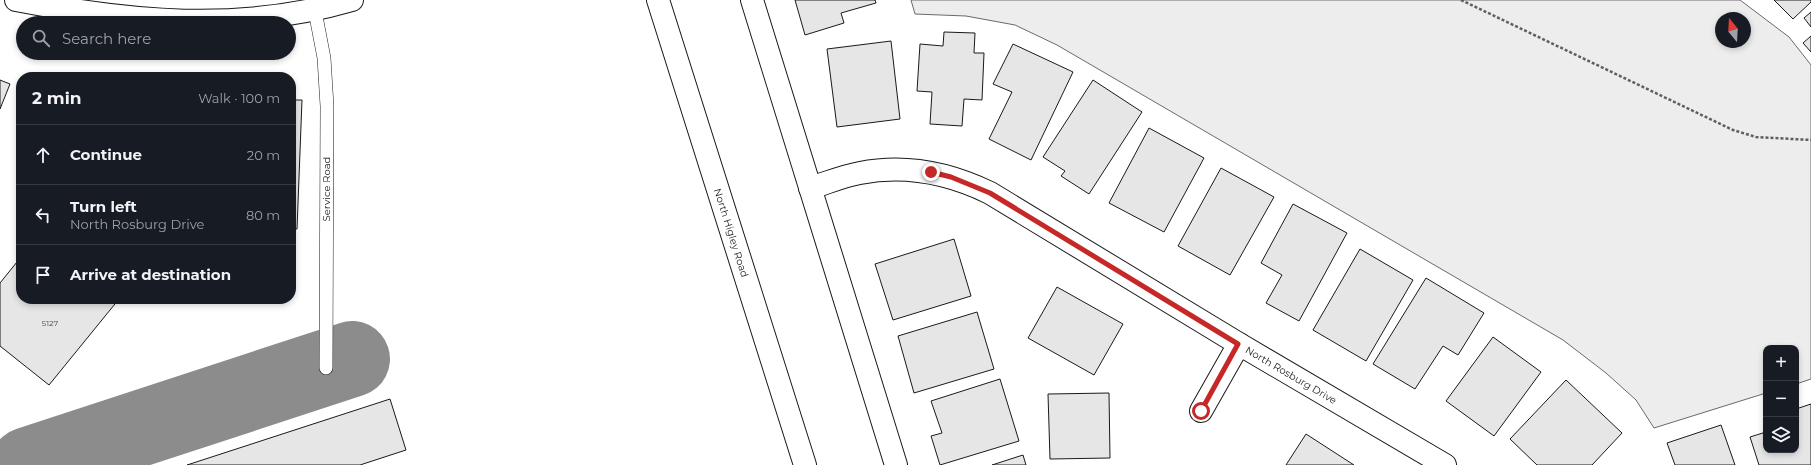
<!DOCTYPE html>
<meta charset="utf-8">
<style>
:root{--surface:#171b24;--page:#20242c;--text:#f1f3f6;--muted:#9ea1a6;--line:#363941}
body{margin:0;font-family:Montserrat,sans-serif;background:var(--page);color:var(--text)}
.controls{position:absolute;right:12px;bottom:12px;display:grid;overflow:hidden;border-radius:8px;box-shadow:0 2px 6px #0003}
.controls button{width:36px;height:36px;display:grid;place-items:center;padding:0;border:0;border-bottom:1px solid var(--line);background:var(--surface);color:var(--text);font:20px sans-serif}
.compass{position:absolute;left:1715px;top:12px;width:36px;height:36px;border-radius:50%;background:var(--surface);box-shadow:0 2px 6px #0003;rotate:342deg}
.stop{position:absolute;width:12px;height:12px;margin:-9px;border:3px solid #c62828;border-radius:50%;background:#fff}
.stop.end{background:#c62828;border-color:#fff;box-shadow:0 1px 4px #0008}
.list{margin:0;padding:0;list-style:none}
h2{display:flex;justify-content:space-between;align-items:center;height:52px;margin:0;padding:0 16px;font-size:17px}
h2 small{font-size:13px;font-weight:400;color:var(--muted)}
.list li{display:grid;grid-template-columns:26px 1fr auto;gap:12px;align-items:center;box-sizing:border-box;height:60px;padding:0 16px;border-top:1px solid var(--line)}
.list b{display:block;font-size:15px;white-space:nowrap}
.list p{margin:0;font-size:13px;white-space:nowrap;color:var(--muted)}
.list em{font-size:13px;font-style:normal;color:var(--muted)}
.icon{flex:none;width:22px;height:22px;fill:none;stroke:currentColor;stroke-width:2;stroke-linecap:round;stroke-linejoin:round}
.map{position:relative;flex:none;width:1811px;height:465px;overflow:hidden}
.search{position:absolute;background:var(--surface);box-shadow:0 2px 6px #0003;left:16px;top:16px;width:280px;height:44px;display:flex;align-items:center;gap:10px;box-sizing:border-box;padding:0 14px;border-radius:22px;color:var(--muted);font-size:15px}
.panel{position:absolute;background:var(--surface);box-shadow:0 2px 6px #0003;left:16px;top:72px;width:280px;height:232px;border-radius:16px}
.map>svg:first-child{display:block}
.green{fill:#ededed;stroke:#6a6a6a;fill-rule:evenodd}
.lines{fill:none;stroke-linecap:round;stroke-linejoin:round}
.taxiway{stroke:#8c8c8c;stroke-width:76}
.building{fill:#e6e6e6;stroke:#1a1a1a}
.service-casing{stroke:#1a1a1a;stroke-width:14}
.minor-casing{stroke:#1a1a1a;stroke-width:24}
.secondary-casing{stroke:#1a1a1a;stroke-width:24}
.path{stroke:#5f5f5f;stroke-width:2.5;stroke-dasharray:3 2;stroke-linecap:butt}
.service{stroke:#fff;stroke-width:13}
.minor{stroke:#fff;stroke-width:22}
.secondary{stroke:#fff;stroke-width:22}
.route{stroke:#c62828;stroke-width:5}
.labels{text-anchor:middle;stroke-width:3;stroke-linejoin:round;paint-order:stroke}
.number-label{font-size:8px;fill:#4d4d4d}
.street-label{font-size:10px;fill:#1a1a1a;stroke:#fff}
</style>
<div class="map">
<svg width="1811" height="465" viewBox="0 0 1811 465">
<rect width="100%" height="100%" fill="#fff"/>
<path class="green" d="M 911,0 L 1740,0 L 1789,37 L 1811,65 L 1811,379 L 1796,384 L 1796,348 L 1766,348 L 1766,393 L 1654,428 L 1636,400 L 1606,373 L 1563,340 L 1057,45 L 1015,25 L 966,16 L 915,14 ZM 1721,18 L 1745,18 L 1745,42 L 1721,42 Z"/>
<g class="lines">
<path class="taxiway" d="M 28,465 L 352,359"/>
</g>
<g class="building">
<path d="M 795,0 L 875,0 L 876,3 L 841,13 L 844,23 L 805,35 Z"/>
<path d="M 1774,0 L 1811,0 L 1811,2 L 1793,19 Z"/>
<path d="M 1811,12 L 1811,27 L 1804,18 Z"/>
<path d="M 944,32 L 975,33 L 974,53 L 984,53 L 982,100 L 964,99 L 962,126 L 930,124 L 932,92 L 917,91 L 920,44 L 943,46 Z"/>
<path d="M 1811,36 L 1811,52 L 1803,43 Z"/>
<path d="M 891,41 L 900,119 L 837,127 L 827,49 Z"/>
<path d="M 1013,44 L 1073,72 L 1031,160 L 989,139 L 1012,92 L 993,84 Z"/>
<path d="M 0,80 L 10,84 L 0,109 Z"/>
<path d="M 1093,80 L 1142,112 L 1089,194 L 1061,176 L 1065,171 L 1043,157 Z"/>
<path d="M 291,100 L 302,100 L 297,229 L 291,229 Z"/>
<path d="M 1149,128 L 1204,158 L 1164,232 L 1109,203 Z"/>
<path d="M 1221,168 L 1274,197 L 1230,275 L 1178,246 Z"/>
<path d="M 1293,204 L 1347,233 L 1299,321 L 1266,303 L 1282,275 L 1261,263 Z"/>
<path d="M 954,239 L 971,296 L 893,320 L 875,264 Z"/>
<path d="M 1360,249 L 1413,280 L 1366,361 L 1313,330 Z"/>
<path d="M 21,257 L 21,299 L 119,299 L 49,385 L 0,346 L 0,283 Z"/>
<path d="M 1426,278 L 1484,313 L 1458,355 L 1443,346 L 1415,389 L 1373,364 Z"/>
<path d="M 1057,287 L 1123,324 L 1094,375 L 1028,338 Z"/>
<path d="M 977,312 L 994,369 L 914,393 L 898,336 Z"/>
<path d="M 1493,337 L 1541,372 L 1494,436 L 1446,401 Z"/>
<path d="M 1000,379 L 1019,441 L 940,465 L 931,436 L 942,433 L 931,401 Z"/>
<path d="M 1566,380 L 1622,433 L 1592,465 L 1537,465 L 1510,439 Z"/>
<path d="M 1109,393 L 1110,458 L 1050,459 L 1048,394 Z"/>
<path d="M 390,399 L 406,450 L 360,465 L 187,465 Z"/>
<path d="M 1811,404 L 1811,465 L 1759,465 L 1750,437 L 1766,432 L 1766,450 L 1796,450 L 1796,409 Z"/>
<path d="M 1721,425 L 1735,465 L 1675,465 L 1667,443 Z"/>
<path d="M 1306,434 L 1354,465 L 1286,465 Z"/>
<path d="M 1023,455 L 1026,465 L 992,465 Z"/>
</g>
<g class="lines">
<defs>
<path id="service" d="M 315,11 L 324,58 L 327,106 L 326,368"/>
<g id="minor">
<path d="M 16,0 C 130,22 239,33 352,0"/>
<path d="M 752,0 L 896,465"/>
<path id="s1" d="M 810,188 C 827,183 843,176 860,173 C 906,164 949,173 990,193 L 1239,344 L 1445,465"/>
<path d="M 1201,411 L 1239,344"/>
</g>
<g id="secondary">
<path id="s2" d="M 658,0 L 805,465"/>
</g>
</defs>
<use href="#service" class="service-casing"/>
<use href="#minor" class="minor-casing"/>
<use href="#secondary" class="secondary-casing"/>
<path class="path" d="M 1461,0 L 1733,130 L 1756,137 L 1811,140"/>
<use href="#service" class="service"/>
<use href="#minor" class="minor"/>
<use href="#secondary" class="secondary"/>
</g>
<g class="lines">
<path class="route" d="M 931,172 L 951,177 L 990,193 L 1238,344 L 1201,411"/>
</g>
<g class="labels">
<g class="number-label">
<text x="50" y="326">5127</text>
</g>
<g class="street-label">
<text transform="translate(326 189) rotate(-90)" y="4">Service Road</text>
<text dy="4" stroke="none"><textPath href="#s2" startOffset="244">North Higley Road</textPath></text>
<text dy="4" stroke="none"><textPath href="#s1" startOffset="538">North Rosburg Drive</textPath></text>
</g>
</g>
</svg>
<div class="controls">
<button>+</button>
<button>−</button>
<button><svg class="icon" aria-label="layers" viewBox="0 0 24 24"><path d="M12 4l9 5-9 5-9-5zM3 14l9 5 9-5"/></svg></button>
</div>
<svg class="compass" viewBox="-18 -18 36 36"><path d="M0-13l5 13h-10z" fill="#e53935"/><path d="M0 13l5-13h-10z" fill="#9ea1a6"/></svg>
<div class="stop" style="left:1201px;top:411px"></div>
<div class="stop end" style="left:931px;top:172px"></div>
<div class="search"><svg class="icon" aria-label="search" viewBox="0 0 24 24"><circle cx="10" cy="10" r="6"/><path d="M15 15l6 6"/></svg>Search here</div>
<section class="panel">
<h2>2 min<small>Walk · 100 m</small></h2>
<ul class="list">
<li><svg class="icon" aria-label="ahead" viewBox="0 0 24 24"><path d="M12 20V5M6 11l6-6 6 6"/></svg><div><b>Continue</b></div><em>20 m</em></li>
<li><svg class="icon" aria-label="left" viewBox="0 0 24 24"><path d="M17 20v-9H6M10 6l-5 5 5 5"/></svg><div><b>Turn left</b><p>North Rosburg Drive</p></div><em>80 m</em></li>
<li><svg class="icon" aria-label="arrive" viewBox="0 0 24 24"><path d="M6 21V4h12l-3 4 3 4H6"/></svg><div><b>Arrive at destination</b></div></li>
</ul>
</section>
</div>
